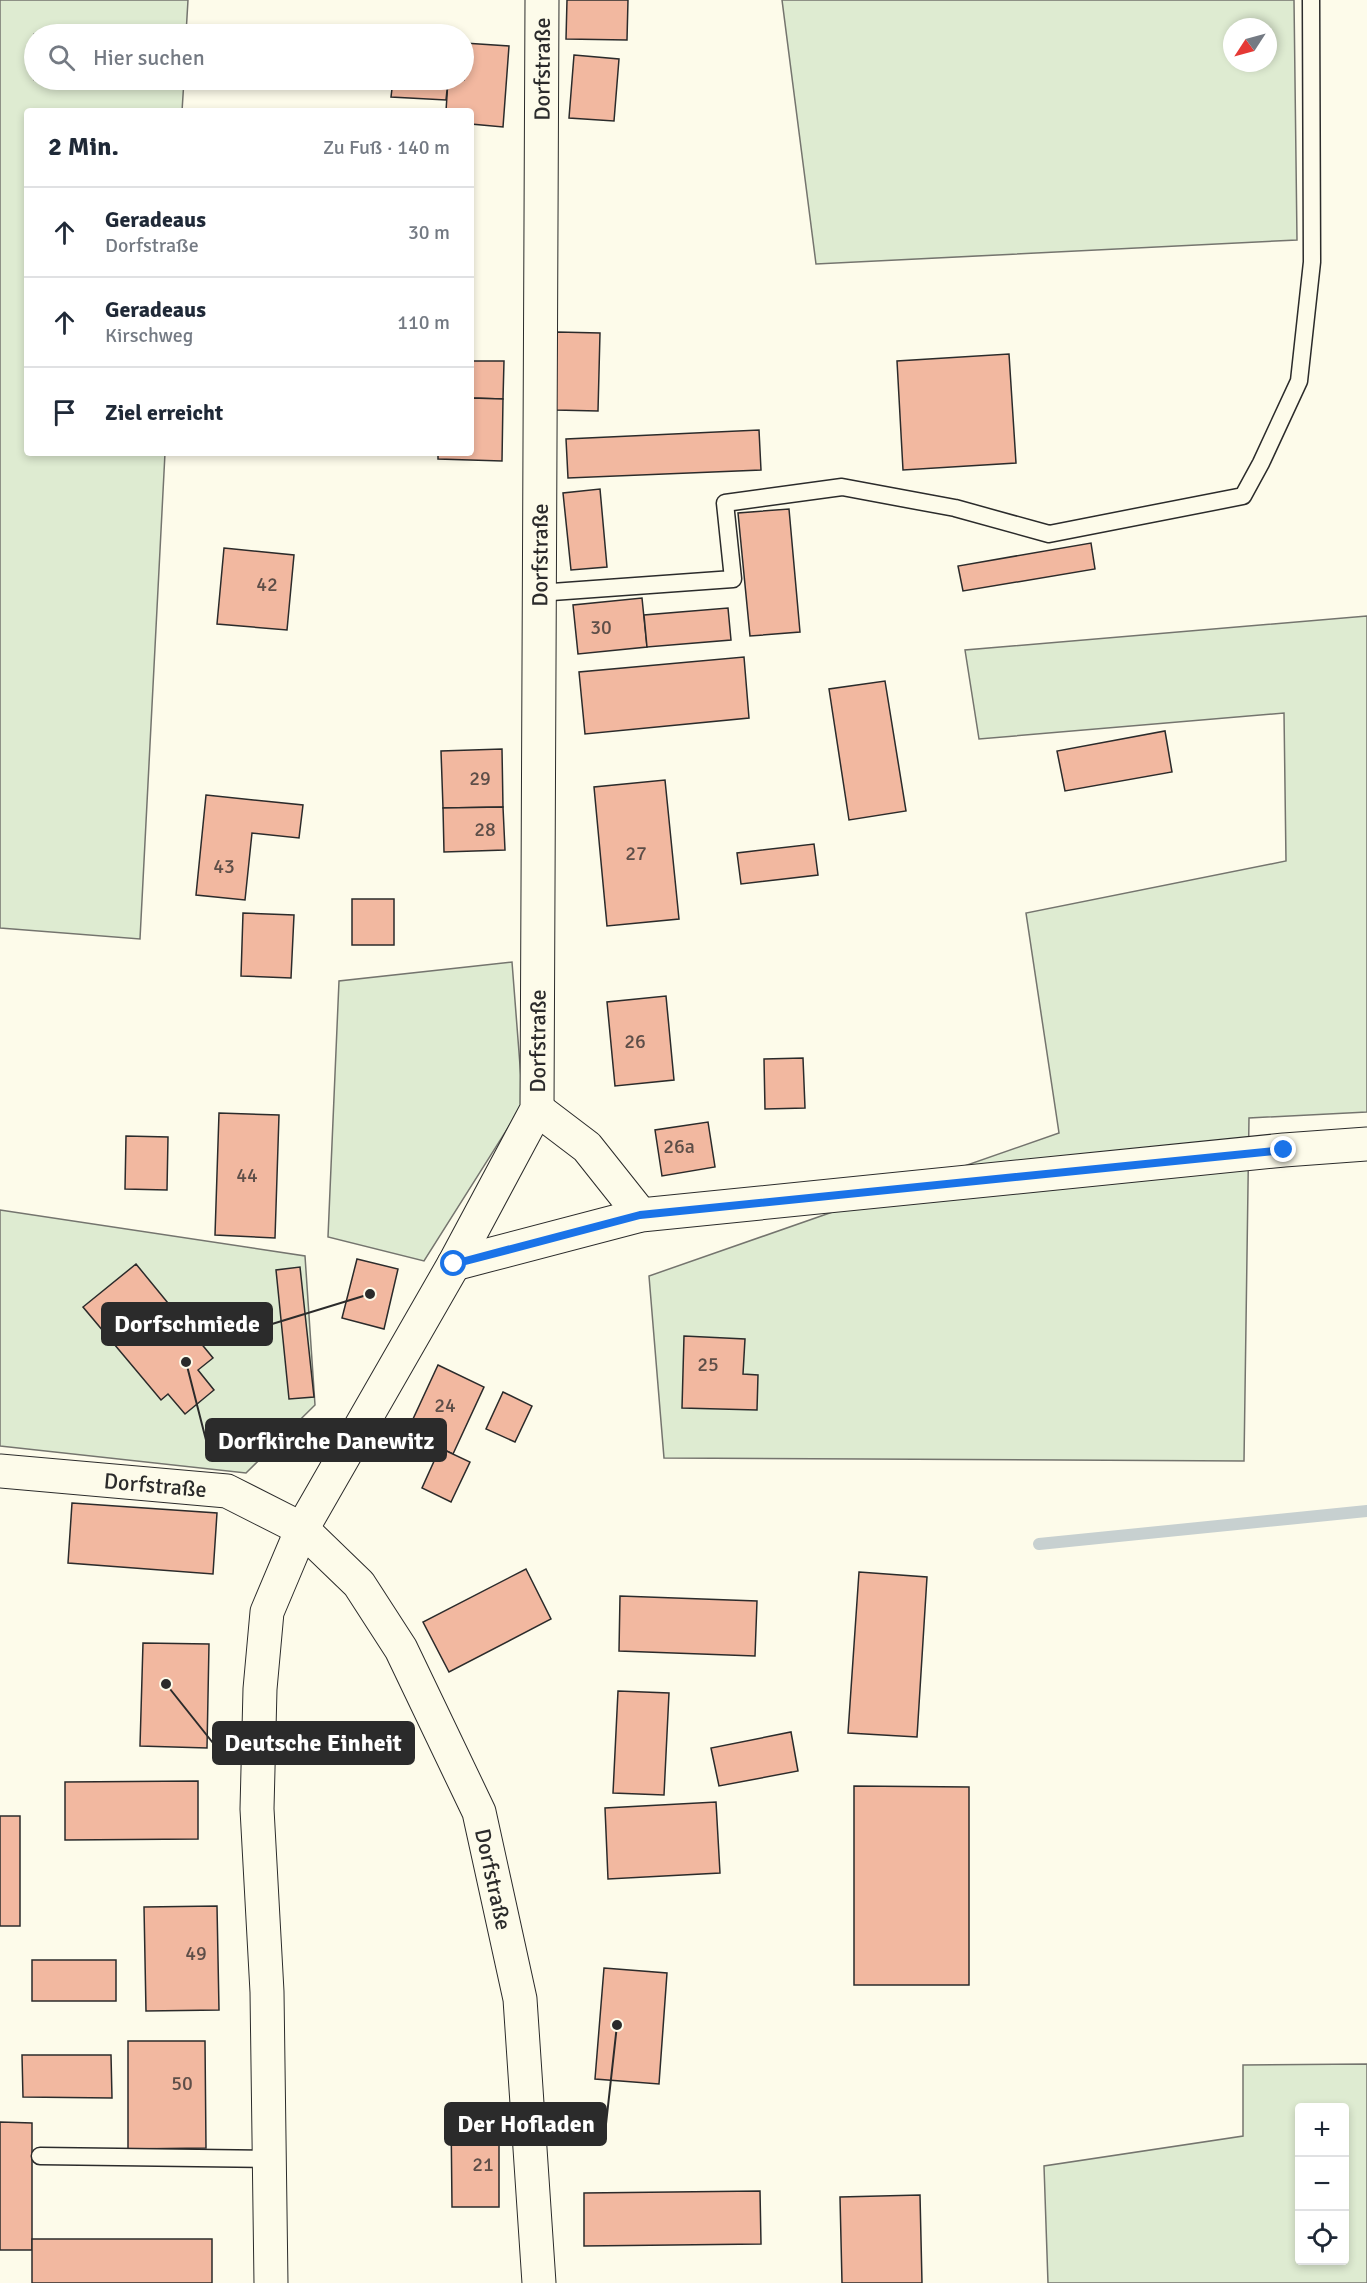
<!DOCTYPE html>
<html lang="de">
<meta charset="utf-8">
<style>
:root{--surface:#fff;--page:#f2f2f3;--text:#1f2937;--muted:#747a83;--line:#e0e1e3}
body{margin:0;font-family:Signika,sans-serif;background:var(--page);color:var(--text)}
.controls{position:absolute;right:18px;bottom:18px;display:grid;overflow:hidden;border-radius:6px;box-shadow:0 3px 9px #0003}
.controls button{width:54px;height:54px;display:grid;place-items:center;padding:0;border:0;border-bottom:2px solid var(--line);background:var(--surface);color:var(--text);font:30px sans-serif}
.compass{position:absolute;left:1223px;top:18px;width:54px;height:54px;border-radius:50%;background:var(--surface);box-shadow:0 3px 9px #0003;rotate:234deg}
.stop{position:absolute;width:18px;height:18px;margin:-14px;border:4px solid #1a73e8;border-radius:50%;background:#fff}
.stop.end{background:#1a73e8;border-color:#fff;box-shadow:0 2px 6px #0008}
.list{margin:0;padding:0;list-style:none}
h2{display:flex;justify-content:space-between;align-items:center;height:78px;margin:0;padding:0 24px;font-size:26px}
h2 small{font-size:20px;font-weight:400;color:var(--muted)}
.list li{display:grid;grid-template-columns:39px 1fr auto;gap:18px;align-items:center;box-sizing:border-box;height:90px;padding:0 24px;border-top:2px solid var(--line)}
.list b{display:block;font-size:22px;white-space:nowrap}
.list p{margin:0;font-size:20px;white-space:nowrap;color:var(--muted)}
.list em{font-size:20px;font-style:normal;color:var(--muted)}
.icon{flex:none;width:33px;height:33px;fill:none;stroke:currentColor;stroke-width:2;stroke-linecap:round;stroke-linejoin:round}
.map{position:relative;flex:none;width:1367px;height:2283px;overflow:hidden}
.search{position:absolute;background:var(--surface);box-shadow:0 3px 9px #0003;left:24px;top:24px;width:450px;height:66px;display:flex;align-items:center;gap:15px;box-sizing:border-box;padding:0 21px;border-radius:33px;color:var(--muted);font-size:22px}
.panel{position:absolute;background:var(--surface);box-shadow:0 3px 9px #0003;left:24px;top:108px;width:450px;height:348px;border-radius:6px}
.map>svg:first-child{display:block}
.green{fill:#deebd1;stroke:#74746e;stroke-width:1.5;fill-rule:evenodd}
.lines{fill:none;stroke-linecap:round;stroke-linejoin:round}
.stream{stroke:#c7d0d0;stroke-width:12}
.building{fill:#f2b8a0;stroke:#2b2b2b;stroke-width:1.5}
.lane-casing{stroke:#2b2b2b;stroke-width:19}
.street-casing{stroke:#2b2b2b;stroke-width:35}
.secondary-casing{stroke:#2b2b2b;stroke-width:35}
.lane{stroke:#fdfbea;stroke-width:16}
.street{stroke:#fdfbea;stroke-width:33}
.secondary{stroke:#fdfbea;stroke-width:33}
.route{stroke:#1a73e8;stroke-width:8}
.labels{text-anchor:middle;stroke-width:4.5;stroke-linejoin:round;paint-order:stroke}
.number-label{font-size:20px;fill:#5d4e48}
.street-label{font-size:22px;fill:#2b2b2b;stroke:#fdfbea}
.leader{fill:none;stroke:#2b2b2b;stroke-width:2}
.callout-dot{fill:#2b2b2b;stroke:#fdfbea;stroke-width:2}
.callout{fill:#2b2b2b;stroke:#2b2b2b;stroke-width:2}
.callout-label{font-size:24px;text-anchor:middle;font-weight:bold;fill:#fff}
</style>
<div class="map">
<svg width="1367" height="2283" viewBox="0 0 1367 2283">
<rect width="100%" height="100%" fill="#fdfbea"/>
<g class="green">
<path d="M 0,0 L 188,0 L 186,34 L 34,34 L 34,80 L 184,80 L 182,111 L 27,111 L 27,453 L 165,453 L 140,939 L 0,928 Z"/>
<path d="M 782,0 L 1294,0 L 1297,240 L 816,264 ZM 1232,27 L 1268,27 L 1268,63 L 1232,63 Z"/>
<path d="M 1367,616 L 1367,1112 L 1249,1118 L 1244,1461 L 664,1458 L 649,1276 L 1059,1133 L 1026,913 L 1286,861 L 1284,713 L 979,739 L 965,650 Z"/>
<path d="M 512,962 L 523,1104 L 424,1261 L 328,1237 L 339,981 Z"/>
<path d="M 0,1210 L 305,1256 L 315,1405 L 246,1473 L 0,1446 Z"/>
<path d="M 1367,2064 L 1367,2283 L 1048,2283 L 1044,2166 L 1243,2136 L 1243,2065 ZM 1300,2108 L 1344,2108 L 1344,2260 L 1300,2260 Z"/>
</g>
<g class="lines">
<path class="stream" d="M 1039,1544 L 1367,1511"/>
</g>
<g class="building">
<path d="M 567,0 L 628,0 L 627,40 L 566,39 Z"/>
<path d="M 464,43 L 509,46 L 503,127 L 471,124 L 471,111 L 446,111 L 448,80 L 464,80 Z"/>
<path d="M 574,55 L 619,59 L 614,121 L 569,118 Z"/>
<path d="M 393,80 L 448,80 L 446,100 L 391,97 Z"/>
<path d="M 557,332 L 600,333 L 598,411 L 555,410 Z"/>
<path d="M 1009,354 L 1016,463 L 903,470 L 897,361 Z"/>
<path d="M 471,361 L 504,361 L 503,399 L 471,398 Z"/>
<path d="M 471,398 L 503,399 L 502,461 L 438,459 L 438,453 L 471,453 Z"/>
<path d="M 759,430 L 761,470 L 568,478 L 566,439 Z"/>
<path d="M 600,489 L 607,567 L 571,570 L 563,493 Z"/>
<path d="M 789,509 L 800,632 L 750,636 L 738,513 Z"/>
<path d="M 1091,543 L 1095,569 L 963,591 L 958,566 Z"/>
<path d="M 224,548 L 294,555 L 287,630 L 217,624 Z"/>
<path d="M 642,598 L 647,647 L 578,654 L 573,605 Z"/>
<path d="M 728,608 L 731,640 L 647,647 L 644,615 Z"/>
<path d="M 744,657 L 749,718 L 585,734 L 579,672 Z"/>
<path d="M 885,681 L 906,811 L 849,820 L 829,689 Z"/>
<path d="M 1165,731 L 1172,772 L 1065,791 L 1057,751 Z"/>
<path d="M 502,749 L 503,807 L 443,808 L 441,751 Z"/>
<path d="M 665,780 L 679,919 L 607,926 L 594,787 Z"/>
<path d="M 206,795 L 303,805 L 299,838 L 252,833 L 245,900 L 196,895 Z"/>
<path d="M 503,807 L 505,850 L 444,852 L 443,808 Z"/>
<path d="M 814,844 L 818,875 L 741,884 L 737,853 Z"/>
<rect x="352" y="899" width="42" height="46"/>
<path d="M 243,913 L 294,915 L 291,978 L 241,976 Z"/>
<path d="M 666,996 L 674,1080 L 615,1086 L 607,1002 Z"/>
<path d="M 803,1058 L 805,1108 L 765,1109 L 764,1059 Z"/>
<path d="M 219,1113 L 279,1115 L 275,1238 L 215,1235 Z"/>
<path d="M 708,1122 L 715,1167 L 662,1176 L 655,1130 Z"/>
<path d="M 126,1136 L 168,1137 L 167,1190 L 125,1189 Z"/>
<path d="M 357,1259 L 398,1269 L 384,1329 L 342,1318 Z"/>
<path d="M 136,1264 L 213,1358 L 198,1370 L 214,1390 L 185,1414 L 168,1394 L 161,1400 L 83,1307 Z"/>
<path d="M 300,1267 L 314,1397 L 289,1399 L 276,1270 Z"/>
<path d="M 684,1336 L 745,1339 L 743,1374 L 758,1375 L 757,1410 L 682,1408 Z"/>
<path d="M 438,1365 L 484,1387 L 453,1454 L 407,1432 Z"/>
<path d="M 503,1392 L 532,1406 L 515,1442 L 486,1429 Z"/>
<path d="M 440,1448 L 470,1462 L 451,1502 L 422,1488 Z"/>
<path d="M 72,1503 L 217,1513 L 213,1574 L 68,1563 Z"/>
<path d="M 526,1569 L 551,1619 L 449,1672 L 423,1622 Z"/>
<path d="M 859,1572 L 927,1577 L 917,1737 L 848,1733 Z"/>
<path d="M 620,1596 L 757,1601 L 755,1656 L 619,1651 Z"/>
<path d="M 143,1643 L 209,1644 L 207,1748 L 140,1746 Z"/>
<path d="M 618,1691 L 669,1693 L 664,1795 L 613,1793 Z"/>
<path d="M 791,1732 L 798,1771 L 719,1786 L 711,1748 Z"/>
<path d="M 198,1781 L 198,1839 L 65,1840 L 65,1782 Z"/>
<path d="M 854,1786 L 969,1787 L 969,1985 L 854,1985 Z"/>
<path d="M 716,1802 L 720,1873 L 608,1879 L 605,1808 Z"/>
<rect x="0" y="1816" width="20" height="110"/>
<path d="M 217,1906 L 219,2010 L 146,2011 L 144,1907 Z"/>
<rect x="32" y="1960" width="84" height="41"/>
<path d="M 604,1968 L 667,1973 L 659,2084 L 595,2079 Z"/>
<path d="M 128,2041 L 205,2041 L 206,2148 L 128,2149 Z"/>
<path d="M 22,2055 L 111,2055 L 112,2098 L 23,2097 Z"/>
<path d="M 451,2112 L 499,2112 L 499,2207 L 452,2207 Z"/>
<path d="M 0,2122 L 32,2123 L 32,2250 L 0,2250 Z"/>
<path d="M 760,2191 L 761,2244 L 584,2246 L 584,2193 Z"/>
<path d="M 920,2195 L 922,2283 L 842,2283 L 840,2197 Z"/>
<rect x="32" y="2239" width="180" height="44"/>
</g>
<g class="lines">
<defs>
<g id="lane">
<path d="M 538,593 L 733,579 L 725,503 L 842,487 L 955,508 L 1049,534 L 1243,496 L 1261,463 L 1299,381 L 1312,262 L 1311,0"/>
<path d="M 40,2156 L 270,2159"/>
</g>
<g id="street">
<path d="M 537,1109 L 587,1147 L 641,1215"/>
<path d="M 454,1264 L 641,1215 L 1284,1150 L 1367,1144"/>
<path id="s1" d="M 271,2283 L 267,1992 L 257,1809 L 260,1689 L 267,1612 L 302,1529 L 454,1264 L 537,1109 L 542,0"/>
</g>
<g id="secondary">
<path id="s2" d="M 0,1471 L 227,1491 L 302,1529 L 359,1584 L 401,1649 L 479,1812 L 520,1999 L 539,2283"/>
</g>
</defs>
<use href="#lane" class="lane-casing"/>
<use href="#street" class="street-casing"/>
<use href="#secondary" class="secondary-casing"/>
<use href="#lane" class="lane"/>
<use href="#street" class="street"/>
<use href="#secondary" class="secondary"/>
</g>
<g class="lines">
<path class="route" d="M 454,1264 L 640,1215 L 1284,1150"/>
</g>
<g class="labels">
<g class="number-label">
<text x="267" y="591">42</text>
<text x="601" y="634">30</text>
<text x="480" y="785">29</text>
<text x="485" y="836">28</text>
<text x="636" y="860">27</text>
<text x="224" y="873">43</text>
<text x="635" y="1048">26</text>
<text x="679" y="1153">26a</text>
<text x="247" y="1182">44</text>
<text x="708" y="1371">25</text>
<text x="445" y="1412">24</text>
<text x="196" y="1960">49</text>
<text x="182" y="2090">50</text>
<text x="483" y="2171">21</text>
</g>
<g class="street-label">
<text dy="8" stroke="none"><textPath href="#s1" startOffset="2283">Dorfstraße</textPath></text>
<text dy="8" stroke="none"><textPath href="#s1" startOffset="1797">Dorfstraße</textPath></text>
<text dy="8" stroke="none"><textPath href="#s1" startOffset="1311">Dorfstraße</textPath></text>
<text dy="8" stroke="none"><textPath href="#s2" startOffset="156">Dorfstraße</textPath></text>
<text dy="8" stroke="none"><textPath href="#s2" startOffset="718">Dorfstraße</textPath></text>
</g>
</g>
<path class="leader" d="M370 1294L272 1324M186 1362L206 1440M166 1684L213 1743M617 2025L606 2124"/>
<g class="callout-dot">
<circle cx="370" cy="1294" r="6"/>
<circle cx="186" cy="1362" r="6"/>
<circle cx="166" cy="1684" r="6"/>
<circle cx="617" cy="2025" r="6"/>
</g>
<g class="callout">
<rect x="102" y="1303" width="170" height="42" rx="6"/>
<rect x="206" y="1419" width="240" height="42" rx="6"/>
<rect x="213" y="1722" width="201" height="42" rx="6"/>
<rect x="445" y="2103" width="161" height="42" rx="6"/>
</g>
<g class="callout-label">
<text x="187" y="1332">Dorfschmiede</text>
<text x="326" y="1449">Dorfkirche Danewitz</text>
<text x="313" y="1751">Deutsche Einheit</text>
<text x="526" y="2132">Der Hofladen</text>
</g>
</svg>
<div class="controls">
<button>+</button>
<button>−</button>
<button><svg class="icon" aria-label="locate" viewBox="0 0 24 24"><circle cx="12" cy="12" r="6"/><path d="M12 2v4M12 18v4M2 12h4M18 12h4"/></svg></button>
</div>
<svg class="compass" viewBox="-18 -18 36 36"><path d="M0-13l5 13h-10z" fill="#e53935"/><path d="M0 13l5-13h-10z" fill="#747a83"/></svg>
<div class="stop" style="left:454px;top:1264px"></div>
<div class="stop end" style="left:1284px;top:1150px"></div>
<div class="search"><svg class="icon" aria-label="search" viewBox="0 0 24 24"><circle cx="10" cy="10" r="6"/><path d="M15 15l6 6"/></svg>Hier suchen</div>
<section class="panel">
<h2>2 Min.<small>Zu Fuß · 140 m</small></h2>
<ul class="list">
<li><svg class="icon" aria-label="ahead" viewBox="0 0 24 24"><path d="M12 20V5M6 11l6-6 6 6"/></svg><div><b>Geradeaus</b><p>Dorfstraße</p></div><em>30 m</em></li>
<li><svg class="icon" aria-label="ahead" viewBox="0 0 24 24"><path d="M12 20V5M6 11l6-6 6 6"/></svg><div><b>Geradeaus</b><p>Kirschweg</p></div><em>110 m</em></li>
<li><svg class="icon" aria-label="arrive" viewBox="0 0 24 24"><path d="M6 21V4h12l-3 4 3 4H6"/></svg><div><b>Ziel erreicht</b></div></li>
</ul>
</section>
</div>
